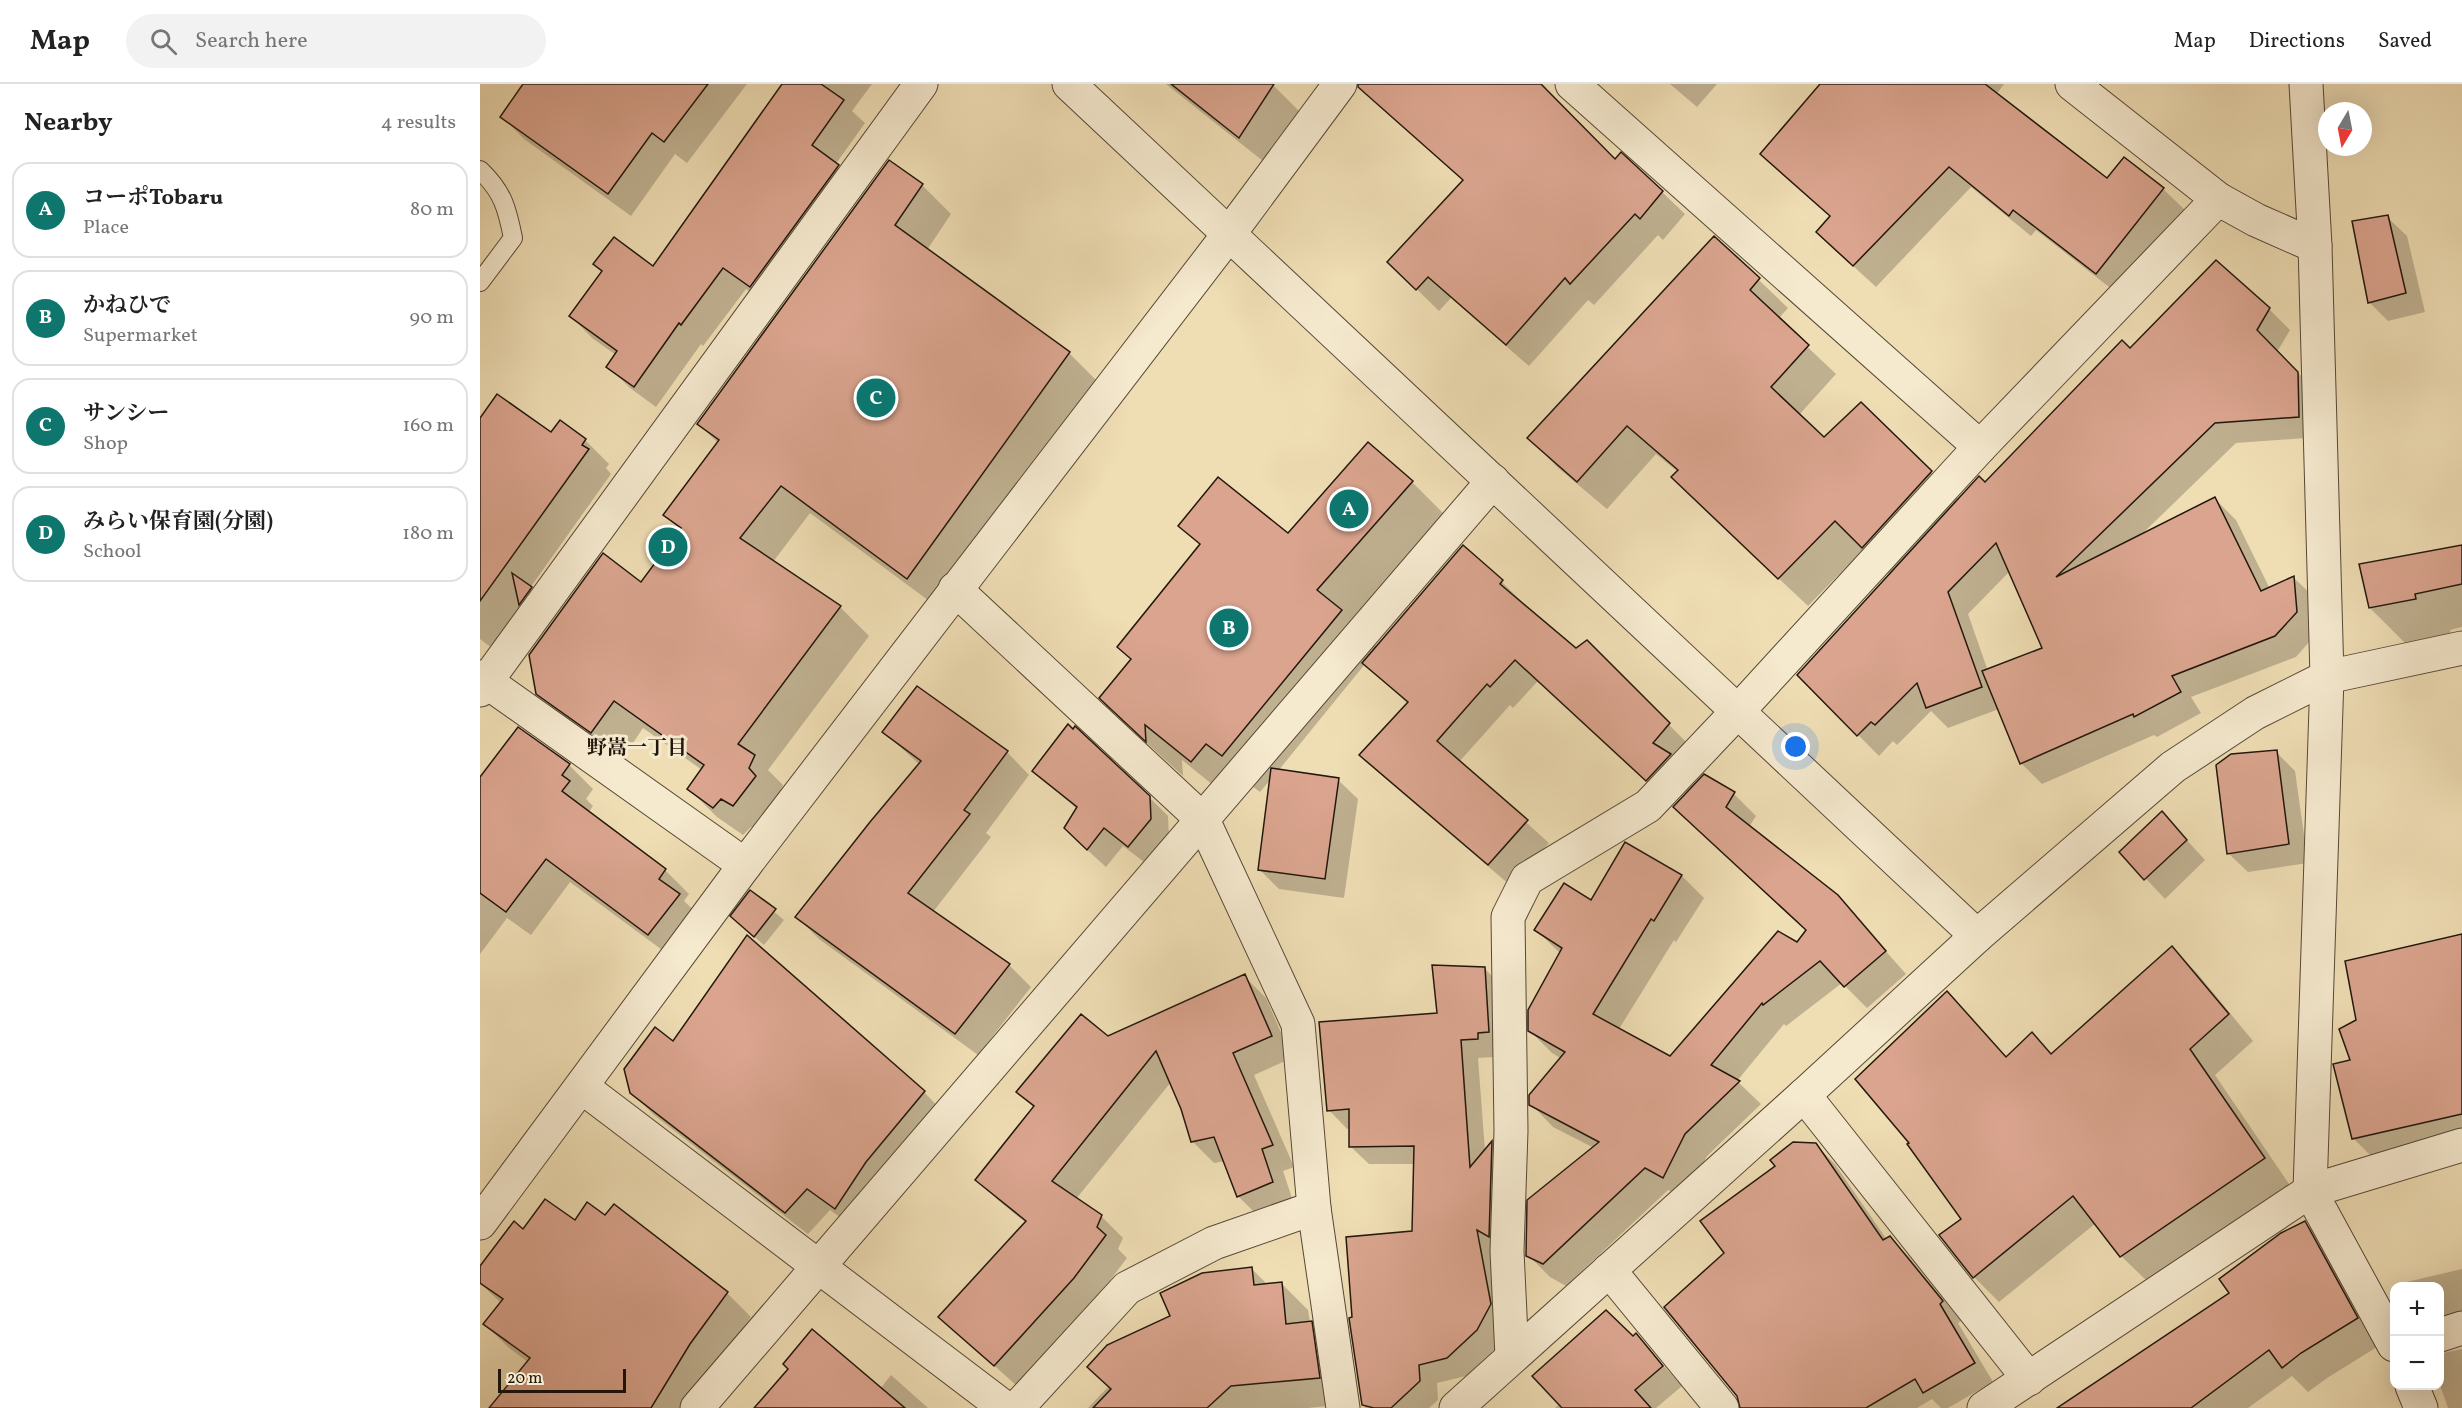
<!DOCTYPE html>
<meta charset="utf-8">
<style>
:root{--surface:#fff;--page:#f2f2f2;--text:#222;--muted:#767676;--line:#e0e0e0;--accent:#0f766e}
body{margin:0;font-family:Vollkorn,"Noto Serif JP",serif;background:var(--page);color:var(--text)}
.controls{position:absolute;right:18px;bottom:18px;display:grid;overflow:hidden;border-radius:12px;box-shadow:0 6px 24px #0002}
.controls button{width:54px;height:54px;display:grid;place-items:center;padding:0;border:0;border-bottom:2px solid var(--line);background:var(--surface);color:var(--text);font:30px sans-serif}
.compass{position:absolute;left:1838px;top:18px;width:54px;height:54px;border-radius:50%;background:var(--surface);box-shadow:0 6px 24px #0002;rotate:190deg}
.scale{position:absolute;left:18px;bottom:15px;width:128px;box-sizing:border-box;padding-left:6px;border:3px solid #23170c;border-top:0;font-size:16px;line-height:21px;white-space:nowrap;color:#23170c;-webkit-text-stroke:4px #f5e9ce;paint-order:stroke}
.you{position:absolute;left:1316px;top:663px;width:21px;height:21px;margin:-15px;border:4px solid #fff;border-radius:50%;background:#1a73e8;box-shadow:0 0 0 9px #1a73e833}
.badge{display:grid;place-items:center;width:39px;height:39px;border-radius:50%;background:var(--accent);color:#fff;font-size:20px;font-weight:700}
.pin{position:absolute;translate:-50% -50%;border:3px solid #fff;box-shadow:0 2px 6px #0006}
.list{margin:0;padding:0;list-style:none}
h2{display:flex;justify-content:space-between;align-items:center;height:78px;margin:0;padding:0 24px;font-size:26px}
h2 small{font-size:20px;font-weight:400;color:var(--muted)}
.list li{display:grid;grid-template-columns:39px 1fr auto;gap:18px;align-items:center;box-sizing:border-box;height:96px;margin:0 12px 12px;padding:0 12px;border:2px solid var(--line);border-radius:18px}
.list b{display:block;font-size:22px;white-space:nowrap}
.list p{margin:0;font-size:20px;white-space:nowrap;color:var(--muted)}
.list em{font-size:20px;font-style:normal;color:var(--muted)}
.icon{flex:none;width:33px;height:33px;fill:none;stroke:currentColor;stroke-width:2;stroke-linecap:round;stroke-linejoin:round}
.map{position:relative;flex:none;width:1982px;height:1324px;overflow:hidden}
header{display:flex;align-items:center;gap:36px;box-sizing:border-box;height:84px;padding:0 30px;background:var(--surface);border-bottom:2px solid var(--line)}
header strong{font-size:28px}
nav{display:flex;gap:33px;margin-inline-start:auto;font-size:21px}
.search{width:420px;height:54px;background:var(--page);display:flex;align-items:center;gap:15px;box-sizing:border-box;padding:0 21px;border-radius:33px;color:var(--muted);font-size:22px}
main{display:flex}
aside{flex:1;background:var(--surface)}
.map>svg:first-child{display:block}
.shadow{fill:#0003;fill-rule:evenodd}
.building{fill:#daa48e;stroke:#23170c;stroke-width:1.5}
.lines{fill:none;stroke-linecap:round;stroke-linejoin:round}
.service-casing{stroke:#564836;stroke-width:20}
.minor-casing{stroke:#564836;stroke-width:35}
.tertiary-casing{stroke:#564836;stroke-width:35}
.service{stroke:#f5e9ce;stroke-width:18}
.minor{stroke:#f5e9ce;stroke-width:33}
.tertiary{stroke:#f5e9ce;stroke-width:33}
.labels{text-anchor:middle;stroke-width:6;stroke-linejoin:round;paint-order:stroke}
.neighbourhood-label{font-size:20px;font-weight:bold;fill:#23170c;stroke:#f5e9ce}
</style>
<header>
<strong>Map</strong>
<div class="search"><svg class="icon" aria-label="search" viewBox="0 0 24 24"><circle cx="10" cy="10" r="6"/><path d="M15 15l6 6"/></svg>Search here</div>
<nav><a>Map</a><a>Directions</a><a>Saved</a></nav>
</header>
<main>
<aside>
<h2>Nearby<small>4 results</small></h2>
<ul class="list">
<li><span class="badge">A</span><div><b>コーポTobaru</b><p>Place</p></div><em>80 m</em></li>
<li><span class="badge">B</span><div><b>かねひで</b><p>Supermarket</p></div><em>90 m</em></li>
<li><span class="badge">C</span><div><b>サンシー</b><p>Shop</p></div><em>160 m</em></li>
<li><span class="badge">D</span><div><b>みらい保育園(分園)</b><p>School</p></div><em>180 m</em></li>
</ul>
</aside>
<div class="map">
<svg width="1982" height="1324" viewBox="0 0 1982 1324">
<rect width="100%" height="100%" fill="#efddb4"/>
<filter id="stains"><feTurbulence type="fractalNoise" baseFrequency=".00333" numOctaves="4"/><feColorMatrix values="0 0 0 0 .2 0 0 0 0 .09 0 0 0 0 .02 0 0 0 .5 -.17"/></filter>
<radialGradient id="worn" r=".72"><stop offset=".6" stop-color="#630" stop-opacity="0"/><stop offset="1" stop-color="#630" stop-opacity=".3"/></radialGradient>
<g class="shadow">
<path d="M 71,0 L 267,0 L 207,79 L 195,70 L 151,132 L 44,55 L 22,33 Z"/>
<path d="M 304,0 L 392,0 L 372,27 L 385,39 L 355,81 L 379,104 L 293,224 L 266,205 L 223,262 L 221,260 L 176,323 L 150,304 L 128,282 L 136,271 L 112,254 L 91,232 L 123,188 L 115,180 L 174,184 Z"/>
<path d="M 686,0 L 792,0 L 821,29 L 788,81 Z"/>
<path d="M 902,0 L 1032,0 L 1135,77 L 1182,108 L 1205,130 L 1183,156 L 1178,151 L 1114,221 L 1108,216 L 1049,282 L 971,214 L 959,227 L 909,178 L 984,97 L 891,12 Z"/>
<path d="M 1190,0 L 1237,0 L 1217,23 Z"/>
<path d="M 1370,0 L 1524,0 L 1516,11 L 1627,96 L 1683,105 L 1705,126 L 1638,210 L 1556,146 L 1551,152 L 1491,103 L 1396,203 L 1359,169 L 1351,133 L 1282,70 Z"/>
<path d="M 409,78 L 442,101 L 471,130 L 447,166 L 589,269 L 618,298 L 456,522 L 330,429 L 293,478 L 360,523 L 389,552 L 288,686 L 303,701 L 282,750 L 271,743 L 263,751 L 237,733 L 209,705 L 222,686 L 163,644 L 141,677 L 87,638 L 58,609 L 161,500 L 201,446 L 185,431 L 238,359 L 219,340 Z"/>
<path d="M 1907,133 L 1927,152 L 1945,228 L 1908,237 L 1889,218 Z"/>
<path d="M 1235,154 L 1308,224 L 1298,235 L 1356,290 L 1319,331 L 1344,355 L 1381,320 L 1479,416 L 1505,400 L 1650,266 L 1789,225 L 1810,246 L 1797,268 L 1839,310 L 1839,353 L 1756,359 L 1662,450 L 1735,415 L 1756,436 L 1790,505 L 1814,494 L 1835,514 L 1837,549 L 1816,573 L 1711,613 L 1721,629 L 1677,653 L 1674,651 L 1562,700 L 1541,679 L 1519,625 L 1468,644 L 1451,627 L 1417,661 L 1413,657 L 1399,672 L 1319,591 L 1410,491 L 1384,465 L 1328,522 L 1221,421 L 1198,388 L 1176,370 L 1127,425 L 1077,383 L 1049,354 ZM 1530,487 L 1564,565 L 1508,587 L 1488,530 Z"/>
<path d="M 0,337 L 105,356 L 129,380 L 126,384 L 131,390 L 50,504 L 74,528 L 21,571 L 0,555 Z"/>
<path d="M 932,398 L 969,435 L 875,541 L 897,563 L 983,463 L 1022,498 L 1044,520 L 1043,521 L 1096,566 L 1107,558 L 1211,663 L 1189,718 L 1058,597 L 1033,624 L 1030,621 L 979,678 L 1069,759 L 1031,802 L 904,693 L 881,671 L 928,620 L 885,580 L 798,687 L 858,696 L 878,715 L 864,814 L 799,805 L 780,786 L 791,695 L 780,708 L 764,696 L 749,714 L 702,676 L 703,692 L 658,651 L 652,576 L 639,563 L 721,462 L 700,442 L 808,451 Z"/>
<path d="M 1982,462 L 1982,543 L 1970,546 L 1971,550 L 1926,560 L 1890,524 Z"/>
<path d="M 404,648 L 527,668 L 549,691 L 506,749 L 511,753 L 453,828 L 529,881 L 551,903 L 498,971 L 339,855 L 317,833 L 440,681 Z"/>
<path d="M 1796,668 L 1815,687 L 1828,779 L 1768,788 L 1748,769 Z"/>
<path d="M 89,681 L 113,705 L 106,715 L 113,722 L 108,729 L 185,786 L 209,810 L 204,817 L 223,835 L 193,874 L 90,798 L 51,851 L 27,834 L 0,870 L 0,696 Z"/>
<path d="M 554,687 L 669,713 L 688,732 L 689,754 L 668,781 L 643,762 L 626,783 L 604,763 L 597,725 Z"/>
<path d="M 1254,710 L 1276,732 L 1269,743 L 1357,812 L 1426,890 L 1387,924 L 1362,899 L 1306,942 L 1304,940 L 1257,997 L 1281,1020 L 1227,1072 L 1205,1115 L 1188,1106 L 1086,1202 L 1070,1193 L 1048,1171 L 1114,1064 L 1073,1043 L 1051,1020 L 1082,975 L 1072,969 L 1050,947 L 1081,870 L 1056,846 L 1112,818 L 1146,760 L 1202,792 L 1224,814 L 1196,858 L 1194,856 L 1139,945 L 1191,974 L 1318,860 L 1327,847 L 1217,745 Z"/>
<path d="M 1682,729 L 1725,776 L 1685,815 L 1641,768 Z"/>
<path d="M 270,808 L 304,836 L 284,861 L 262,842 Z"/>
<path d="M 1982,851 L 1982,1056 L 1895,1076 L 1873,1054 L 1871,977 L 1877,937 Z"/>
<path d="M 268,853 L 444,1008 L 466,1031 L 378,1146 L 350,1126 L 328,1150 L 174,1031 L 151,1008 L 193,960 Z"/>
<path d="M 1692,864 L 1717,889 L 1773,957 L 1735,991 L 1809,1100 L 1667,1197 L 1641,1172 L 1616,1139 L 1519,1218 L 1494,1193 L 1483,1135 L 1467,909 L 1528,974 L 1552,951 L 1573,971 Z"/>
<path d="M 1004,884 L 1023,903 L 1015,973 L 998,974 L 1005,1067 L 1012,1059 L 1030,1076 L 1028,1239 L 1015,1265 L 986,1292 L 957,1299 L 958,1316 L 949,1324 L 886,1324 L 883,1321 L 874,1234 L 933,1148 L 935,1080 L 889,1080 L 870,1062 L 870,1044 L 867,1045 L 849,1026 L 959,930 Z"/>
<path d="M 764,892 L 786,914 L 812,974 L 774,991 L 814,1083 L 803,1087 L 814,1120 L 780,1134 L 758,1112 L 745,1077 L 734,1079 L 713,1058 L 691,998 L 596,1115 L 621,1132 L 643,1154 L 638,1165 L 647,1174 L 616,1215 L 537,1302 L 460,1233 L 546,1139 L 519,1117 L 497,1096 L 554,1024 L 538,1007 L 628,953 Z"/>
<path d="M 1336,1061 L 1355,1080 L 1407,1156 L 1410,1154 L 1429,1173 L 1481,1237 L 1478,1239 L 1513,1298 L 1468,1324 L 1461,1324 L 1452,1315 L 1437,1324 L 1262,1324 L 1246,1169 Z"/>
<path d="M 134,1122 L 247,1209 L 271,1233 L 234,1284 L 209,1324 L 11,1324 L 48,1278 L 29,1264 L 5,1240 L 21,1219 L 0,1199 L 0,1184 L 44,1147 L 125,1133 Z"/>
<path d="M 1825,1139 L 1850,1164 L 1902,1260 L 1847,1294 L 1828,1308 L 1812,1292 L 1768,1324 L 1580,1324 L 1751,1209 Z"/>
<path d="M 772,1185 L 788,1201 L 801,1199 L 828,1226 L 830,1239 L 858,1266 L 866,1320 L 828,1324 L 608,1324 L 628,1303 L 609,1283 Z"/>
<path d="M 1982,1185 L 1982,1254 L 1968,1260 L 1963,1269 L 1982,1265 L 1982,1324 L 1968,1324 L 1960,1301 L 1960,1202 L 1919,1202 L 1918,1200 Z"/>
<path d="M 1156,1251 L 1202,1302 L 1176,1324 L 1075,1324 Z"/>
<path d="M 411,1291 L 448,1324 L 280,1324 L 400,1305 Z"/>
</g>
<g class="building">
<path d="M 43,0 L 228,0 L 184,58 L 172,49 L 128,110 L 20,33 Z"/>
<path d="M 302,0 L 341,0 L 364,16 L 332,61 L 359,81 L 270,203 L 243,184 L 201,241 L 199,239 L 154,303 L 126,283 L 137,267 L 89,232 L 122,187 L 113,180 L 134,153 L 173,182 Z"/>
<path d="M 691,0 L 794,0 L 759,54 Z"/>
<path d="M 878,0 L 1061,0 L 1135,75 L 1141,68 L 1183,107 L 1160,135 L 1155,130 L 1090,200 L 1085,194 L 1026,261 L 948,193 L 936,206 L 907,178 L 983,96 L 878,3 Z"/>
<path d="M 1340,0 L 1505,0 L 1627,94 L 1644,73 L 1684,104 L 1616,190 L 1533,126 L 1529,132 L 1469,83 L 1373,182 L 1336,148 L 1350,132 L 1280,70 Z"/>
<path d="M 409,76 L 443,100 L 415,141 L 590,268 L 427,495 L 301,402 L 260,454 L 361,522 L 258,660 L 275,671 L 269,684 L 276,692 L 253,722 L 241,715 L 233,724 L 207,705 L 224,681 L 134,617 L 111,649 L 56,610 L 49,571 L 123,469 L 161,498 L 201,444 L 183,431 L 239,356 L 217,340 Z"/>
<path d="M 1908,131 L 1926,209 L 1888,219 L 1872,137 Z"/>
<path d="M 1234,152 L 1280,194 L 1270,206 L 1329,261 L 1291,303 L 1344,353 L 1381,318 L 1452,387 L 1382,464 L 1355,437 L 1298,495 L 1191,393 L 1198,386 L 1147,342 L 1097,398 L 1047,354 Z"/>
<path d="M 1736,176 L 1790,224 L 1777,246 L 1818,288 L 1819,333 L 1735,339 L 1576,493 L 1735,413 L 1781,507 L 1814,492 L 1817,528 L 1795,552 L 1692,592 L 1701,608 L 1654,633 L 1653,630 L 1540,680 L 1502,587 L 1562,564 L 1516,459 L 1468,508 L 1502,603 L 1446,624 L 1437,599 L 1395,641 L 1391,638 L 1377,652 L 1317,591 L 1499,392 L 1505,398 L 1642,256 L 1650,264 Z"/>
<path d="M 17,310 L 71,348 L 80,336 L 106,355 L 102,361 L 109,365 L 0,517 L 0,334 Z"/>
<path d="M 888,358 L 933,397 L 837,506 L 862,526 L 742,672 L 726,660 L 711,678 L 665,641 L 666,658 L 619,614 L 651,575 L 637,563 L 720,460 L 698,442 L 738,393 L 808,449 Z"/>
<path d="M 983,461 L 1023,496 L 1020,500 L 1096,564 L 1107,556 L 1190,639 L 1173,659 L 1191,670 L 1166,697 L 1035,576 L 1010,603 L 1007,600 L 957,657 L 1048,736 L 1008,781 L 879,671 L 928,618 L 882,579 Z"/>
<path d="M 1982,461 L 1982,500 L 1935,510 L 1936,515 L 1889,524 L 1879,480 Z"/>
<path d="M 32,489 L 52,503 L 39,521 Z"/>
<path d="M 437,602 L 528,667 L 484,726 L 490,730 L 428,809 L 530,880 L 475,950 L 315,833 L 390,738 L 441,677 L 402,648 Z"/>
<path d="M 588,640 L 593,645 L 595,642 L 670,712 L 671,735 L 648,763 L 624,744 L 607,766 L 584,744 L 597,723 L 552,687 Z"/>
<path d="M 38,643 L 90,680 L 82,691 L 90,697 L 82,707 L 186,785 L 179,795 L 200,810 L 168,851 L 66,775 L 26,828 L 0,809 L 0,693 Z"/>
<path d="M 1797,666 L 1809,760 L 1747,770 L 1736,681 L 1751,670 Z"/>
<path d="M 791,684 L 859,694 L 845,795 L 778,786 Z"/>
<path d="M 1224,690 L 1255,708 L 1246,723 L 1358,811 L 1406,867 L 1364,903 L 1340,877 L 1283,921 L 1282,919 L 1231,981 L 1260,997 L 1205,1050 L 1183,1094 L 1165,1084 L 1063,1180 L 1046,1172 L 1047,1116 L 1119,1058 L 1049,1021 L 1049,1011 L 1085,968 L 1048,947 L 1048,926 L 1082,864 L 1054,846 L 1084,799 L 1111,816 L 1145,758 L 1202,791 L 1174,837 L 1171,835 L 1113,930 L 1190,972 L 1298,847 L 1317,858 L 1326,846 L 1193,723 Z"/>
<path d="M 1682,727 L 1707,756 L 1664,796 L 1639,768 Z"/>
<path d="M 270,806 L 296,825 L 274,853 L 250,832 Z"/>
<path d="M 1982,850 L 1982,1030 L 1872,1055 L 1853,980 L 1870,976 L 1859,945 L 1876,936 L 1865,877 Z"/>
<path d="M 267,851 L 445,1007 L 386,1078 L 355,1125 L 327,1105 L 305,1129 L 150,1009 L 144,985 L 175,943 L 193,957 Z"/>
<path d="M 1692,862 L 1749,930 L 1710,965 L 1785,1074 L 1640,1173 L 1593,1112 L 1493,1194 L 1459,1151 L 1481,1135 L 1427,1060 L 1429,1059 L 1375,995 L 1467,907 L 1526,973 L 1552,948 L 1571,970 Z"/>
<path d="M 952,881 L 1005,883 L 1009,948 L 998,949 L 998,955 L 981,956 L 990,1083 L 1012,1057 L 1009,1153 L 997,1146 L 1011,1220 L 997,1246 L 967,1274 L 939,1281 L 940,1297 L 911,1324 L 894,1324 L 882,1321 L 869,1234 L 872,1233 L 866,1153 L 932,1147 L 934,1062 L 869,1063 L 869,1025 L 847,1027 L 839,938 L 957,929 Z"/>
<path d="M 765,890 L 792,952 L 753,969 L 793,1061 L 782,1065 L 793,1098 L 757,1113 L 734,1053 L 711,1058 L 701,1025 L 676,967 L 572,1097 L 622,1131 L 617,1143 L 626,1151 L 594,1194 L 514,1282 L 458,1233 L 546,1137 L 495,1096 L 554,1022 L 536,1008 L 601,930 L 628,952 Z"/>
<path d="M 1313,1058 L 1336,1059 L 1403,1156 L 1410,1152 L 1463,1217 L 1460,1220 L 1495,1279 L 1443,1309 L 1435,1295 L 1386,1324 L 1260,1324 L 1257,1312 L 1184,1223 L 1244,1169 L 1220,1137 L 1295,1082 L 1290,1076 Z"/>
<path d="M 65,1115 L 95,1136 L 107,1118 L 125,1131 L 134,1120 L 248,1208 L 210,1260 L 171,1324 L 9,1324 L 50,1274 L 3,1240 L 23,1215 L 0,1199 L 0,1182 L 34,1137 L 43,1145 Z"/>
<path d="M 1825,1137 L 1878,1234 L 1821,1269 L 1802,1284 L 1789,1266 L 1711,1324 L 1577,1324 L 1749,1209 L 1739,1195 L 1801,1149 Z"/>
<path d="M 772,1183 L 774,1201 L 802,1198 L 806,1240 L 832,1237 L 840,1294 L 751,1302 L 727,1324 L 613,1324 L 631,1305 L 607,1283 L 627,1261 L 690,1232 L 680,1209 L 722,1189 Z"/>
<path d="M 1126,1226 L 1153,1252 L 1156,1249 L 1183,1282 L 1155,1306 L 1171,1324 L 1082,1324 L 1052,1292 Z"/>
<path d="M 332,1245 L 425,1324 L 274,1324 L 308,1285 L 303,1280 Z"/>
</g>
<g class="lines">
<defs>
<path id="service" d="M 0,86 C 23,108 27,124 33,154 L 0,198"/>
<g id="minor">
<path d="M 1092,0 L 1500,363"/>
<path d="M 1592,0 L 1738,115 L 1776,136 L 1835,162"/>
<path d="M 1826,0 L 1835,162 L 1847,593 L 1830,1107 L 1914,1261"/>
<path d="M 475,505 L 723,736 L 818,940 L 834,1124 L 863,1324"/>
<path d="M 0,593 L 265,781"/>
<path d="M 0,606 L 441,0"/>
<path d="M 102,1003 L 525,1324"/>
<path d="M 1324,1011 L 1549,1295"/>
<path d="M 0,1139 L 265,781 L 749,150 L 860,0"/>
<path d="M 1129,1186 L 1242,1324"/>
<path d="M 1960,1251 L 1982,1244"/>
<path d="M 1032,1273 L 1027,1167 L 1031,1047 L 1028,833 L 1047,795 L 1168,722 L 1259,626 L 1500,363 L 1738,115"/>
<path d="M 1932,1302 L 1941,1324"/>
<path d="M 217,1324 L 1013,397"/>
<path d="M 537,1324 L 647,1204 L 734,1159 L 834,1124"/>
<path d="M 1504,1324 L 1830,1107 L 1982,1061"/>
</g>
<g id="tertiary">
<path d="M 589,0 L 1497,852"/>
<path d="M 976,1324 L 1324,1011 L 1497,852 L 1693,683 L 1775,629 L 1847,593 L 1982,564"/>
</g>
</defs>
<use href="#service" class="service-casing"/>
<use href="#minor" class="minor-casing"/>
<use href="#tertiary" class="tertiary-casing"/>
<use href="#service" class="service"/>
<use href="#minor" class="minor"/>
<use href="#tertiary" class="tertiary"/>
</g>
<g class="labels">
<g class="neighbourhood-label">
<text x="157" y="670">野嵩一丁目</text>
</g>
</g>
<rect width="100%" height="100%" filter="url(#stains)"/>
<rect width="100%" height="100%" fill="url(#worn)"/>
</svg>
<div class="controls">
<button>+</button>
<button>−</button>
</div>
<svg class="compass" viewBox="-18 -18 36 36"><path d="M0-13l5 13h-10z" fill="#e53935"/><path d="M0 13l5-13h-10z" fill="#767676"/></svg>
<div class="scale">20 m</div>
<div class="you"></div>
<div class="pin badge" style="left:869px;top:425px">A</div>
<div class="pin badge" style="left:749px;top:544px">B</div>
<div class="pin badge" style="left:396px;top:314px">C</div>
<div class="pin badge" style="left:188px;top:463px">D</div>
</div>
</main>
